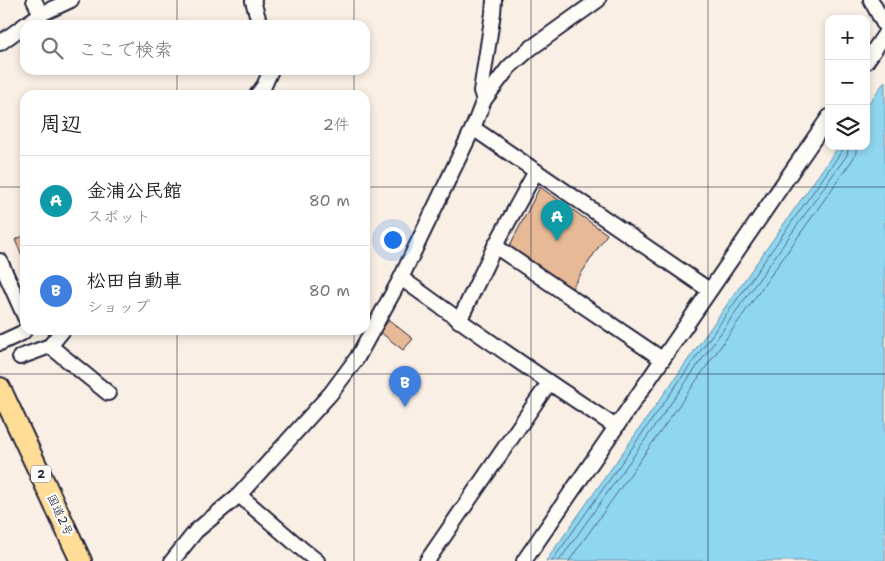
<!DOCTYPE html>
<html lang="ja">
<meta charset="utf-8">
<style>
:root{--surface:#fff;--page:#f6f6f6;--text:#222;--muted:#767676;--line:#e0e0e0;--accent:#1f6fb2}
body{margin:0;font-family:"Shantell Sans","Klee One",sans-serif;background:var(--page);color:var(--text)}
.controls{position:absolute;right:15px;top:15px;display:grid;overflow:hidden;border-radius:10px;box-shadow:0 2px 8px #0003}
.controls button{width:45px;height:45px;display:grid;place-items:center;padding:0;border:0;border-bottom:1px solid var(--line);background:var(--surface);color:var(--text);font:25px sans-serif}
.you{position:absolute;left:392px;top:239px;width:18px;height:18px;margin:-12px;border:4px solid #fff;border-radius:50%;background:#1a73e8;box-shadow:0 0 0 8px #1a73e833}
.badge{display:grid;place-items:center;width:32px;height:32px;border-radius:50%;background:var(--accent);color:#fff;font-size:16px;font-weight:700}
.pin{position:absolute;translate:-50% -41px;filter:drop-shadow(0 1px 2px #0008)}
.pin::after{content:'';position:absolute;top:26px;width:18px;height:15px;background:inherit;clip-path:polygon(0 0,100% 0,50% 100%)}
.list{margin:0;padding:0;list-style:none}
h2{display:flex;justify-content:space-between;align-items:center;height:65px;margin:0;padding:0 20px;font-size:21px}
h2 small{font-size:16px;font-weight:400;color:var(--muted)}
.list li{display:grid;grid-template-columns:32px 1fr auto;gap:15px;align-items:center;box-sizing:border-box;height:90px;padding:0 20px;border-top:1px solid var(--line)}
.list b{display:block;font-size:19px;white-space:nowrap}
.list p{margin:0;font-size:16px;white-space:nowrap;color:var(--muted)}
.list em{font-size:16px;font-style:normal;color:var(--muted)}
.icon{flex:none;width:28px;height:28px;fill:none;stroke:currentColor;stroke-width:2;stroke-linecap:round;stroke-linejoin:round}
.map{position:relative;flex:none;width:885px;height:561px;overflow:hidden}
.search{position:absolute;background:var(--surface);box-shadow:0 2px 8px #0003;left:20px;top:20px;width:350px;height:55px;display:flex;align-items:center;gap:12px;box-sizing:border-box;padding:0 18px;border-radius:15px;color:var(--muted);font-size:19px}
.panel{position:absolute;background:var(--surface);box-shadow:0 2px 8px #0003;left:20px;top:90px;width:350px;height:245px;border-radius:15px}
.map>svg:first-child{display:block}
.water{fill:#8fd6f0;stroke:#638ea8}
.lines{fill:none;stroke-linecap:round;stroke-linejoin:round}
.shore{stroke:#4e6a83;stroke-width:1}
.building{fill:#e7b997;stroke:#22223b}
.minor-casing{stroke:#22223b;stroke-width:18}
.highway-casing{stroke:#22223b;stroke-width:24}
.minor{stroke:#fdfcf7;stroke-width:14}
.highway{stroke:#ffdd96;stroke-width:20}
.grid{fill:none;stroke:#22223b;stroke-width:1;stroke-opacity:0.55}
.labels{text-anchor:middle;stroke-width:4.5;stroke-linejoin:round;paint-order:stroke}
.shield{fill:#fdfcf7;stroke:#646373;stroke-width:1}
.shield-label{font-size:11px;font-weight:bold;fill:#22223b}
.street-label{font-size:12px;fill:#22223b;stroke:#fdfcf7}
</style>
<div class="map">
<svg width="885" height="561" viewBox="0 0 885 561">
<rect width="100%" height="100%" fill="#f9efe4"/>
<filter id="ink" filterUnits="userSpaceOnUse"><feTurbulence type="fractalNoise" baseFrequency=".02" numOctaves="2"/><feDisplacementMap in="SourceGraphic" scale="10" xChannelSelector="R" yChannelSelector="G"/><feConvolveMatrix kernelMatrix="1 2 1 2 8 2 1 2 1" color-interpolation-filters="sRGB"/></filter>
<g filter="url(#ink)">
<path class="water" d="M 885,81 L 885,561 L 546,561 L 839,146 L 866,146 L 866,107 Z"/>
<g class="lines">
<g class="shore">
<path d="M 552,561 L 842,151 L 843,146"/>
<path d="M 559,561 L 847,155 L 849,146"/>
<path d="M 569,561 L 853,159 L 856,153 L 856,146"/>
</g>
</g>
<g class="building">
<path d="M 540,187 L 607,234 L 570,291 L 508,249 Z"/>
<path d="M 25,235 L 25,262 L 15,240 Z"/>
<path d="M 389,320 L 413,339 L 403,350 L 380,332 Z"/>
</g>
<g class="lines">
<defs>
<g id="minor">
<path d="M 34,0 L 41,14"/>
<path d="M 254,0 L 253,1 L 260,25"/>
<path d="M 871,0 L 885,26"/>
<path d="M 25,25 L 41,14 L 71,0"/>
<path d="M 0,43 L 25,25"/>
<path d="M 866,62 L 885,34"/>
<path d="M 257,95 L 264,86 L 271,70"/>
<path d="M 484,100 L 481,91 L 493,13 L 494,0"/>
<path d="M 473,128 L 709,290"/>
<path d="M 495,246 L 662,359"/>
<path d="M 0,261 L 25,317"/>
<path d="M 401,278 C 472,330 543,379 616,427"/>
<path d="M 459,321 L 495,246 L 536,171"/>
<path d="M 63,330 L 50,346 L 108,393"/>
<path d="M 0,343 L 22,333 L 25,330"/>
<path d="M 20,357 L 50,346"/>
<path d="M 239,495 L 303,550 L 317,561"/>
<path d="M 172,561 L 196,531 L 239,495 L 331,393 L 357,358 L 401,278 L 473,128 L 484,100 L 509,67 L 531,48 L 598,0"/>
<path d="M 427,561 L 549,383"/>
<path d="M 524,561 L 829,117"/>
</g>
<path id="highway" d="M 0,388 L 81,561"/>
</defs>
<use href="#minor" class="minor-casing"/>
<use href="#highway" class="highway-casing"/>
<use href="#minor" class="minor"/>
<use href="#highway" class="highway"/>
</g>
</g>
<path class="grid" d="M 177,0 L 177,25M 354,0 L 354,25M 531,0 L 531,561M 708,0 L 708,561M 177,70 L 177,95M 354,70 L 354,95M 0,187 L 25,187M 365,187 L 885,187M 177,330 L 177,561M 354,330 L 354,561M 0,374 L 885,374"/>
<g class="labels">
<rect class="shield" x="31" y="465.5" width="20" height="17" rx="4"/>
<g class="shield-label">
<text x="41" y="478">2</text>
</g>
<g class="street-label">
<text transform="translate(60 515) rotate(65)" y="4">国道2号</text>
</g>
</g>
</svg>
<div class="controls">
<button>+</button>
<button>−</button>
<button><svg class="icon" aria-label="layers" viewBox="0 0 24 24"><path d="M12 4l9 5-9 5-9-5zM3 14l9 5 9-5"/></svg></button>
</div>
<div class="you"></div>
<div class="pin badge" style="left:557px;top:241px;background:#0f9aa8">A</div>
<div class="pin badge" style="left:405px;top:407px;background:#3f7fe0">B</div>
<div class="search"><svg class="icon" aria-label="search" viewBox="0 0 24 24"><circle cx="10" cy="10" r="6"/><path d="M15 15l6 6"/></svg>ここで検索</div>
<section class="panel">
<h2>周辺<small>2件</small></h2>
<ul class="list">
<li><span class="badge" style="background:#0f9aa8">A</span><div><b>金浦公民館</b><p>スポット</p></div><em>80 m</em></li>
<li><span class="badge" style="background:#3f7fe0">B</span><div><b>松田自動車</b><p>ショップ</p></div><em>80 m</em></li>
</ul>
</section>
</div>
